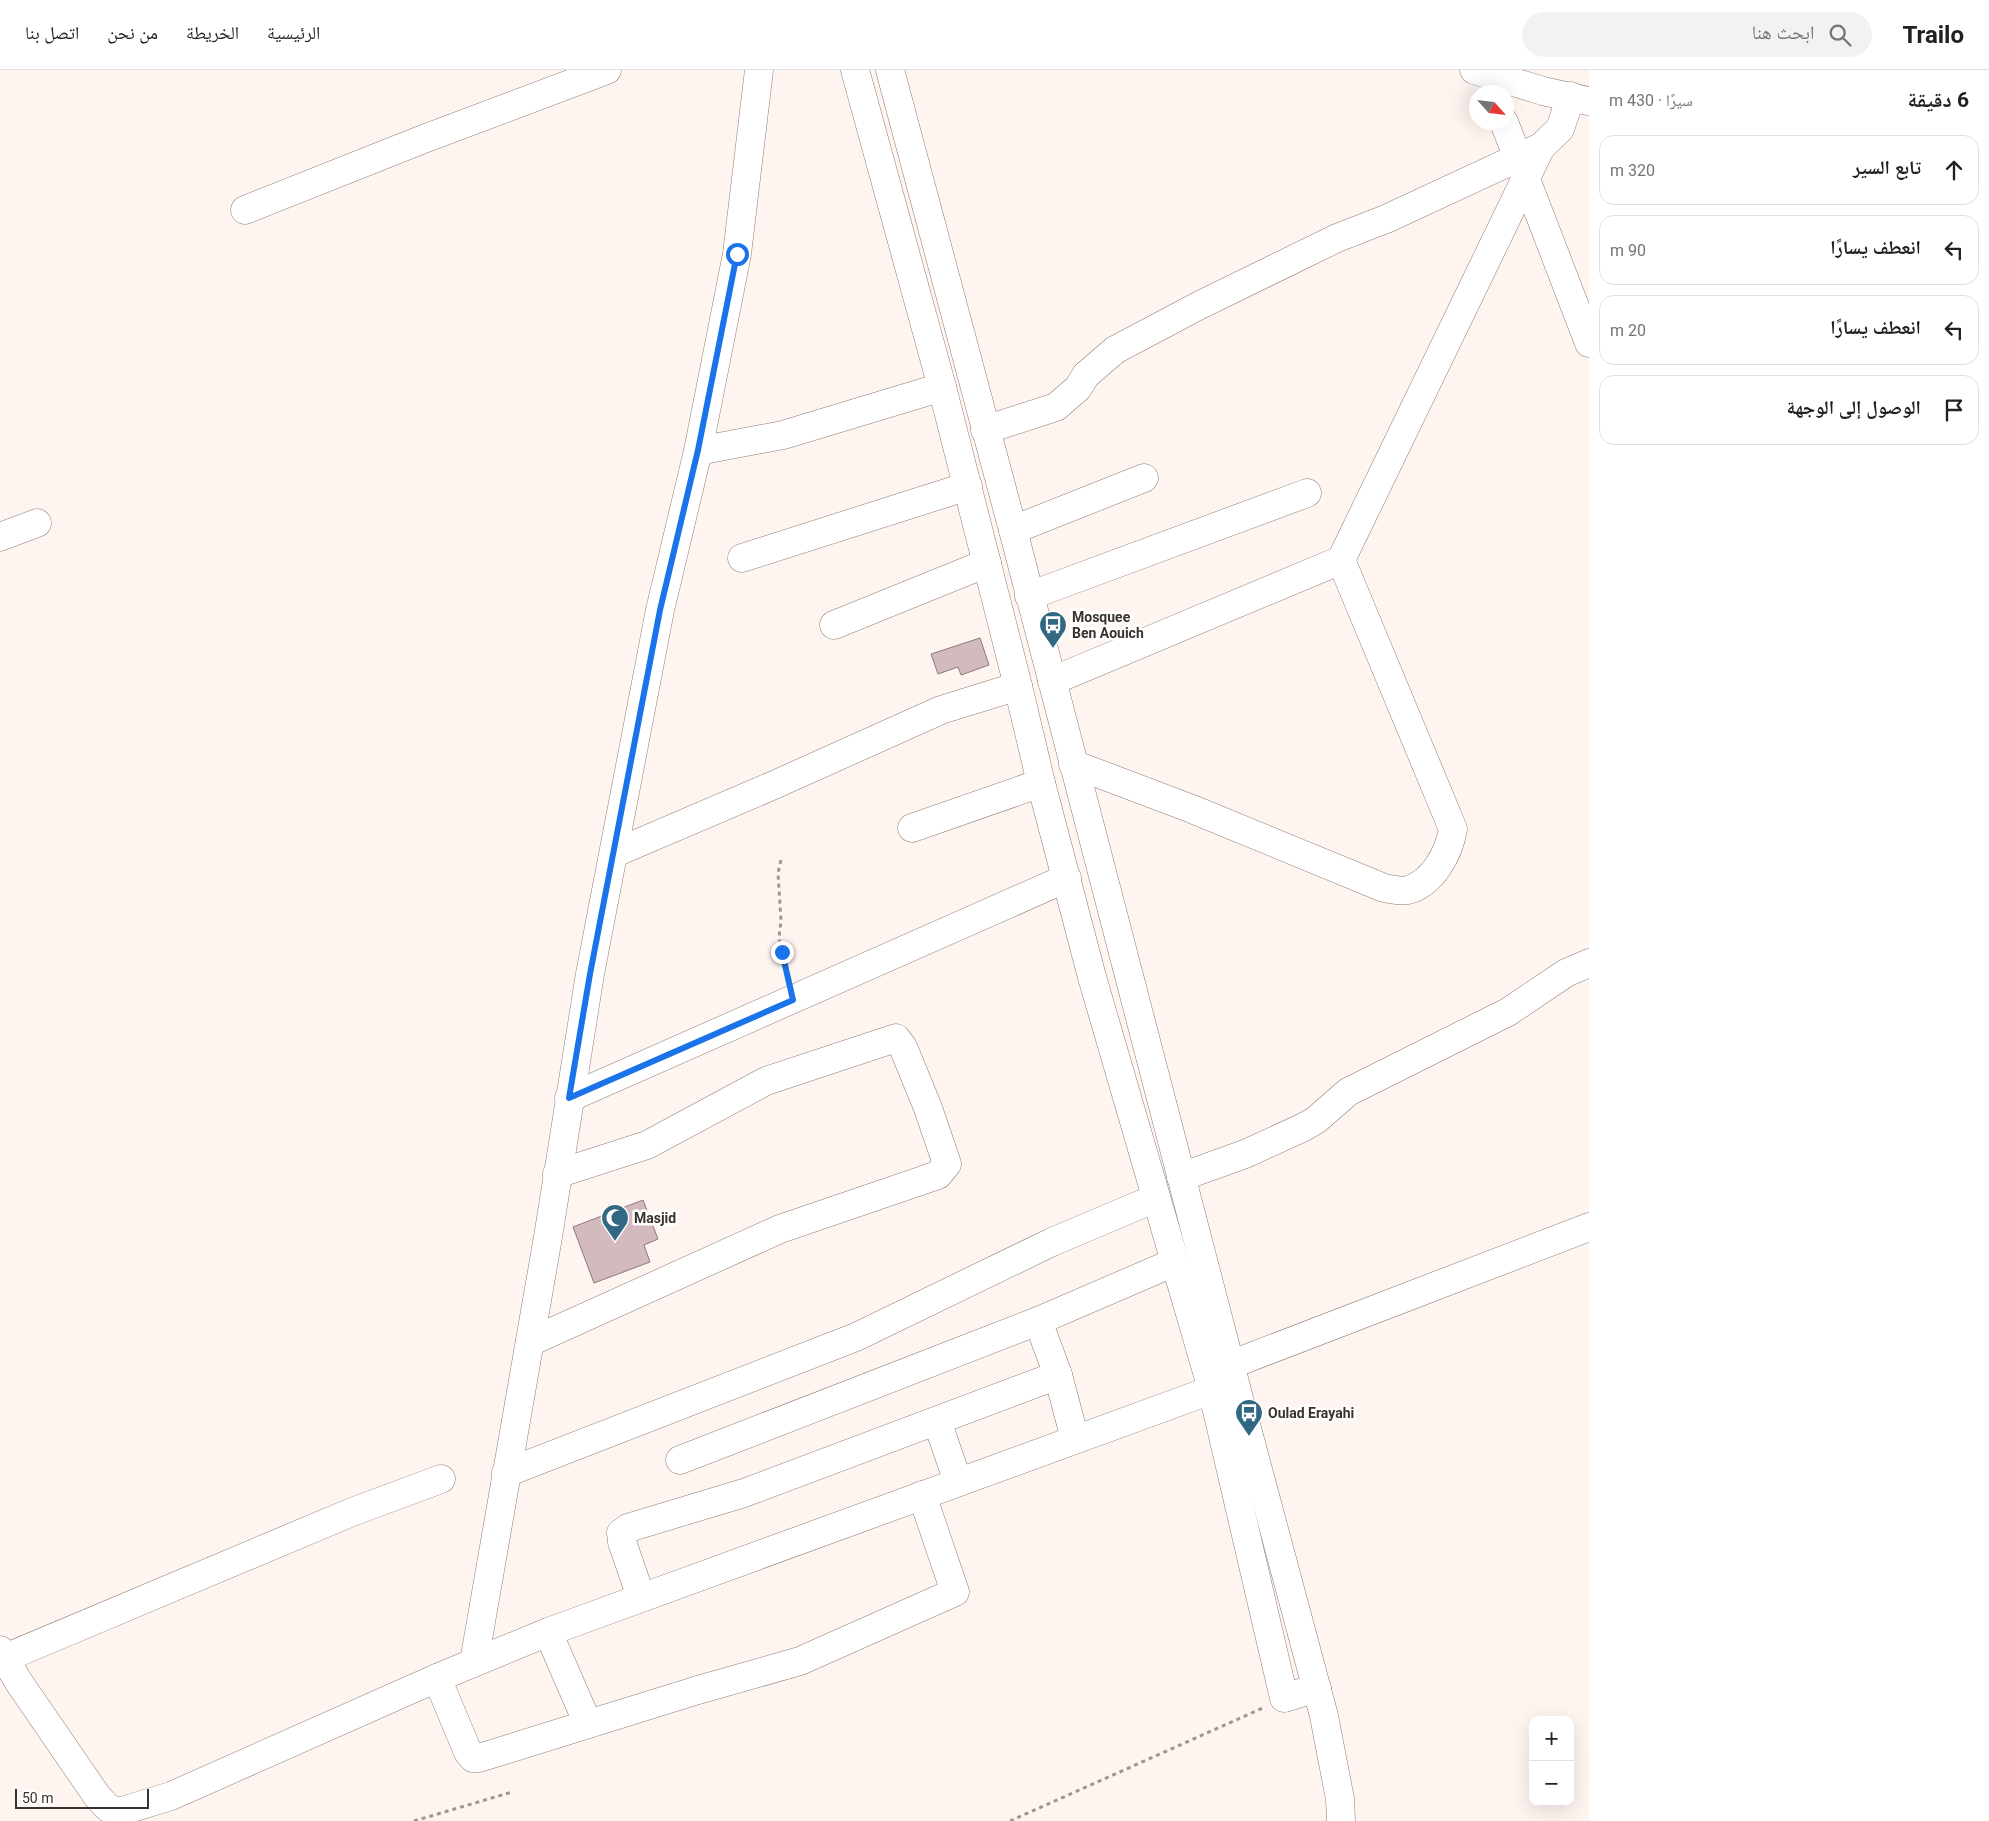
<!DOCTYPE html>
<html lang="ar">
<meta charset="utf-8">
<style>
:root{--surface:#fff;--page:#f2f2f2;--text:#202124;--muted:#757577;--line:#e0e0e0}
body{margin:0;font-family:Roboto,"Noto Naskh Arabic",sans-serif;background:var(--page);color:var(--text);direction:rtl}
.controls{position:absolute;right:15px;bottom:15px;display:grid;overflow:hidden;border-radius:10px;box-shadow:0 5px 20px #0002}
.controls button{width:45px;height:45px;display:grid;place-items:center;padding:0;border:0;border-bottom:1px solid var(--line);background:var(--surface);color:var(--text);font:25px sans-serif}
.compass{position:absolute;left:1469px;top:15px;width:45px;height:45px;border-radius:50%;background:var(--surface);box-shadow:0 5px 20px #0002;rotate:117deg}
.scale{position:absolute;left:15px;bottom:12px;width:134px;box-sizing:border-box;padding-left:5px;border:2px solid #3a322e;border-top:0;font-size:14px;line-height:18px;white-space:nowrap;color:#3a322e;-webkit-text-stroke:4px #fff;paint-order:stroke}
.stop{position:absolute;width:15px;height:15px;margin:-11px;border:4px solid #1a73e8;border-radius:50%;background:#fff}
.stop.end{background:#1a73e8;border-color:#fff;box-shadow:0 1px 5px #0008}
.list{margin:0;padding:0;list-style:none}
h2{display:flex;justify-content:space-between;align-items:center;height:65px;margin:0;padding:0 20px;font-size:21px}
h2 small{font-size:16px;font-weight:400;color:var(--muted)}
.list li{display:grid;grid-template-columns:32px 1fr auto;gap:15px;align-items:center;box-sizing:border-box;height:70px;margin:0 10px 10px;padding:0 10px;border:1px solid var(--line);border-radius:15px}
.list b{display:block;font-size:19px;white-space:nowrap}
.list em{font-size:16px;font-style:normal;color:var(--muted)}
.icon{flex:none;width:28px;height:28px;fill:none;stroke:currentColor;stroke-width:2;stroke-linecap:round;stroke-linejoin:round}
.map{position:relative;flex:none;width:1589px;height:1751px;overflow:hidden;direction:ltr}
header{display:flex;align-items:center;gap:30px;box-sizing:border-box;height:70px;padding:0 25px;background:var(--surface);border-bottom:1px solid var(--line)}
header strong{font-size:24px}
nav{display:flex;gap:28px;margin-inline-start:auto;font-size:18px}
.search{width:350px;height:45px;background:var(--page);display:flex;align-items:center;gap:12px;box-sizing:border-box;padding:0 18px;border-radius:28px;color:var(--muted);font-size:19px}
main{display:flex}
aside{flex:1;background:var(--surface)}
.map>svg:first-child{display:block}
.building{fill:#d2babe;stroke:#8e787b}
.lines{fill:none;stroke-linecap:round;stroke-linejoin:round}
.minor-casing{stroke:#907b73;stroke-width:29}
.path{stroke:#9f9692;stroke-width:3;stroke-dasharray:4 4;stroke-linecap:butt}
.minor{stroke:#fff;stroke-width:28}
.route{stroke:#1a73e8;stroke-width:6}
.labels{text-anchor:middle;stroke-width:5;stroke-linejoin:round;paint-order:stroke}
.poi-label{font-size:14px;font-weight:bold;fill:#3a322e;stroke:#fff;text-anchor:start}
</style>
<header>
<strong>Trailo</strong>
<div class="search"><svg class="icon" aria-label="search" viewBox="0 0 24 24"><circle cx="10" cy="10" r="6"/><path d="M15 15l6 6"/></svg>ابحث هنا</div>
<nav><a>الرئيسية</a><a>الخريطة</a><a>من نحن</a><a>اتصل بنا</a></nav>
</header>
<main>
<aside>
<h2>6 دقيقة<small>سيرًا · 430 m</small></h2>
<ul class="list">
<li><svg class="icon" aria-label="ahead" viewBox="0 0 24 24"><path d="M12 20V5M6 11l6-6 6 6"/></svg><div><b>تابع السير</b></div><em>320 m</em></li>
<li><svg class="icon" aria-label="left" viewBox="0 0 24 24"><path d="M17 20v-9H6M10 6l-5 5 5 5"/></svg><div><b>انعطف يسارًا</b></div><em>90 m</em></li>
<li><svg class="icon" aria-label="left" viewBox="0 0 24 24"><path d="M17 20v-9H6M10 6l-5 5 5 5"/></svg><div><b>انعطف يسارًا</b></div><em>20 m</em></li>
<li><svg class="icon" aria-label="arrive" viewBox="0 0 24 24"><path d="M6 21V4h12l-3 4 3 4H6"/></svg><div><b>الوصول إلى الوجهة</b></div></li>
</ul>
</aside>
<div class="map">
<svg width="1589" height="1751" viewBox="0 0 1589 1751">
<rect width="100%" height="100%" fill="#fef5f1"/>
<g class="building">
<path d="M 980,568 L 989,595 L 961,605 L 958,597 L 938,604 L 931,584 Z"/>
<path d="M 643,1130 L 658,1169 L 644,1175 L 650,1192 L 594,1213 L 573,1157 Z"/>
</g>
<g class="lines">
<defs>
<g id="minor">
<path d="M 855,0 L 942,317 L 1018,616 L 1041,713 L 1092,907 L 1212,1319 L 1284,1628 L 1317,1618"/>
<path d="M 890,0 L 1013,460 L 1241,1336 L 1324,1646 L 1340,1729 L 1341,1751"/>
<path d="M 1474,0 L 1543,21 L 1588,31"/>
<path d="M 1504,52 L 1589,273"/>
<path d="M 245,140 L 421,70 L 607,0"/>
<path d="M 985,360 L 1056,337 L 1078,318 L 1086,305 L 1115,280 L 1200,235 L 1337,168 L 1386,149 L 1541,77 L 1560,59 L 1571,26"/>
<path d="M 698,381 L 783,365 L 942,317"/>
<path d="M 1013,460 L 1144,408"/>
<path d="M 0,467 L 37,453"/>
<path d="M 742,488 L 968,416"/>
<path d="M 1029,526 L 1307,423"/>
<path d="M 834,555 L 987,493"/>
<path d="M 1052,611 L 1341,490 L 1541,77"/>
<path d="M 1073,694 L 1192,739 L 1384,818 C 1391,819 1400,822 1408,820 C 1433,813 1449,783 1453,759 L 1341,490"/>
<path d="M 912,758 L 1041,713"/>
<path d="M 615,783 L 774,715 L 941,640 L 1018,616"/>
<path d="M 569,1028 L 1067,808"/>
<path d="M 1181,1107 L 1245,1084 L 1304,1057 L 1316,1050 L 1348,1022 L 1508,942 L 1566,903 L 1589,893"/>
<path d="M 530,1272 L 780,1159 L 938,1105 L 947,1094 L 928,1038 L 903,977 L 896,968 L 766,1011 L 647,1075 L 557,1104"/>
<path d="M 1230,1295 L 1589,1157"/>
<path d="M 937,1351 L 958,1412"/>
<path d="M 1075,1369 L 1058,1305 L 1038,1251 L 1175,1192"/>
<path d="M 680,1390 L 1038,1251"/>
<path d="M 506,1403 L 856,1267 L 1052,1172 L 1156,1128"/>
<path d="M 641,1527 L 622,1472 L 621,1463 L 628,1458 L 744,1423 L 1058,1305"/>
<path d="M 548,1562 L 588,1654"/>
<path d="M 0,1580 L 18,1611 L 97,1726 L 108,1738 L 119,1742 L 171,1726 L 437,1608 L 548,1562 L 1228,1314"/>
<path d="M 5,1588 L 352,1442 L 441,1409"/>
<path d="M 474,1592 L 548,1167 L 590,904 L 660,540 L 698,381 L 737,184 L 759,0"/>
<path d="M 437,1608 L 468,1682 L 473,1688 L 479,1688 L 698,1620 L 800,1591 L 955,1522 L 922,1425"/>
</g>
</defs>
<use href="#minor" class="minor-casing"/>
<g class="path">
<path d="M 781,790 L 778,803 L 781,850 L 779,868 L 787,908"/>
<path d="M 414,1751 L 512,1722"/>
<path d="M 1010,1751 L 1265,1637"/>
</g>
<use href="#minor" class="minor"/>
</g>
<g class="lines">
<path class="route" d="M 737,184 L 698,380 L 660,540 L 590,904 L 569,1028 L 793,930 L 782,882"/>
</g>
<defs>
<symbol id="bus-pin" viewBox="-11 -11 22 30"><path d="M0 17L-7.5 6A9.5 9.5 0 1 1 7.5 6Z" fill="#316883" stroke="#fff"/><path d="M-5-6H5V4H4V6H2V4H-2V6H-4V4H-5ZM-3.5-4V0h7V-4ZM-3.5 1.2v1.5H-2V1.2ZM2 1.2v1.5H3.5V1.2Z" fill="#fff"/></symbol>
<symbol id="mosque-pin" viewBox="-11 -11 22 30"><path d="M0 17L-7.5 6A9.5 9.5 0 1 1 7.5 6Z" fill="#316883" stroke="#fff"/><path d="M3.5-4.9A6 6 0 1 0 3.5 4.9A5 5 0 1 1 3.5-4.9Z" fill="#fff"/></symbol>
</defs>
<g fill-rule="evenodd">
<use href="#bus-pin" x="1037" y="539" width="32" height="43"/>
<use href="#mosque-pin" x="599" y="1132" width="32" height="43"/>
<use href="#bus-pin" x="1233" y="1327" width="32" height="43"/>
</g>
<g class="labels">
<g class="poi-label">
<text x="1072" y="552">Mosquee<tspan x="1072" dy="16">Ben Aouich</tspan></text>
<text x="634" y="1153">Masjid</text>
<text x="1268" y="1348">Oulad Erayahi</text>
</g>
</g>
</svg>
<div class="controls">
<button>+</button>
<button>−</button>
</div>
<svg class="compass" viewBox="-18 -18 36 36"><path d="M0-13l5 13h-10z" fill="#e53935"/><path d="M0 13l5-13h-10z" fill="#757577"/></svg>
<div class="scale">50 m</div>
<div class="stop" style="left:737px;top:184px"></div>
<div class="stop end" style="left:782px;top:882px"></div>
</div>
</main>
